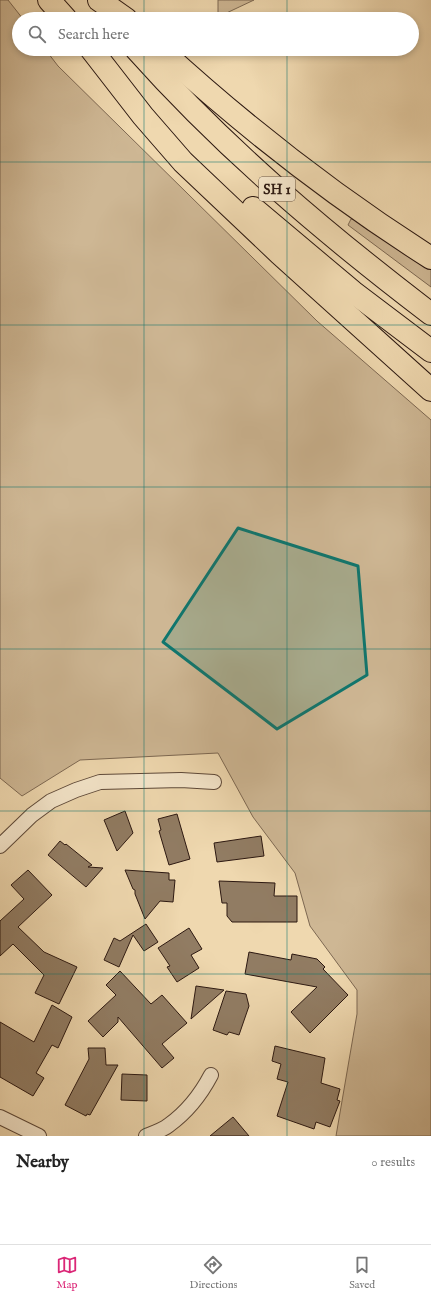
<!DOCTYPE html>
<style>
:root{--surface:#fff;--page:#f6f6f6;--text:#222;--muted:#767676;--line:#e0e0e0;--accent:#db2777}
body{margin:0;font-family:"IM FELL English",serif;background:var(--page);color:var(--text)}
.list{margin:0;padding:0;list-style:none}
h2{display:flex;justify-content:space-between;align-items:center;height:52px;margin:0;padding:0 16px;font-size:17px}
h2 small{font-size:13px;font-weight:400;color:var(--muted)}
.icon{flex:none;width:22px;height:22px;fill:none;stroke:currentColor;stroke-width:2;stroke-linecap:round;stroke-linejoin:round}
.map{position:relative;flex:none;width:431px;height:1136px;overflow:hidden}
.search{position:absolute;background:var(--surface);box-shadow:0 2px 6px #0003;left:12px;right:12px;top:12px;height:44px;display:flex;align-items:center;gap:10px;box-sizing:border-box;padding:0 14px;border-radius:22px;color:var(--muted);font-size:15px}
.sheet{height:108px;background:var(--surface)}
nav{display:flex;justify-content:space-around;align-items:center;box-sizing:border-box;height:56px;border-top:1px solid var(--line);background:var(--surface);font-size:11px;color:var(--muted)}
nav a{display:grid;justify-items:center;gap:2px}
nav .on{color:var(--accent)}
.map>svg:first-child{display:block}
.green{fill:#ceb794;stroke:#7d6852}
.building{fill:#917c63;stroke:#2c1811}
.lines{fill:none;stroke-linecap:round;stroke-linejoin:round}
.street-casing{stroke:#5d4838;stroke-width:16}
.highway-casing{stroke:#2c1811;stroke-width:24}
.street{stroke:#f5e6cb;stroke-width:14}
.highway{stroke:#efd8af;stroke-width:22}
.marked{fill:#0f766e;fill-opacity:0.2;stroke:#0f766e;stroke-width:3;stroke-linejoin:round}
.grid{fill:none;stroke:#0f766e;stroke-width:1;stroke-opacity:0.55}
.labels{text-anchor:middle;stroke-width:3;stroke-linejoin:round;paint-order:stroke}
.shield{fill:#f5e6cb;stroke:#685649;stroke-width:1}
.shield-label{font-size:14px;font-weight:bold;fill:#2c1811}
</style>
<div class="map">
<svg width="431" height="1136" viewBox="0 0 431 1136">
<rect width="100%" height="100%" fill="#efd8af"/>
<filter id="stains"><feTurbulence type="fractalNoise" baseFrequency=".005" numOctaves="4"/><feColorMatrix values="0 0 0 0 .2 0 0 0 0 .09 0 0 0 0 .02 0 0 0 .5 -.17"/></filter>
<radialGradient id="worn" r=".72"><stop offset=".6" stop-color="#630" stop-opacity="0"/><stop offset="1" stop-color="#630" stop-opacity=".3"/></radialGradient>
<g class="green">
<path d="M 0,0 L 8,0 L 23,19 L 19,19 L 19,49 L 45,49 L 58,66 L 317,321 L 431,420 L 431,1136 L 336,1136 L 357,1014 L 357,990 L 310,926 L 295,873 L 253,817 L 218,753 L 80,760 L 22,796 L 0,778 Z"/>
<path d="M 218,0 L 254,0 L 218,17 Z"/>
<path d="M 351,219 L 357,219 L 431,268 L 431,287 L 348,225 Z"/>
</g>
<g class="building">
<path d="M 125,811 L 133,833 L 117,851 L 104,820 Z"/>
<path d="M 177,814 L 190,859 L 169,865 L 159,831 L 161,830 L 158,819 Z"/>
<path d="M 261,836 L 264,856 L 217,862 L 214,843 Z"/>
<path d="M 60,841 L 65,845 L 66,844 L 92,865 L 88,867 L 103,868 L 86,887 L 48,855 Z"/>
<path d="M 28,870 L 52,895 L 18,927 L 44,952 L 77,967 L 59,1004 L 35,993 L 44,975 L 13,944 L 0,956 L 0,921 L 24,899 L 11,885 Z"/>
<path d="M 125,870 L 169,873 L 169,880 L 175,880 L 173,902 L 160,901 L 145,919 L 135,894 L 135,890 L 133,889 Z"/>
<path d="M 219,881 L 275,883 L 274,896 L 297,896 L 297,922 L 232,922 L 227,916 L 227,903 L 222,903 Z"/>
<path d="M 146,924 L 158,942 L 144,951 L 133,935 L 119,967 L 104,960 L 114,938 L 120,941 Z"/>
<path d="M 189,928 L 202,949 L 191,955 L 199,968 L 177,982 L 167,967 L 170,966 L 158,948 Z"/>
<path d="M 249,952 L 291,960 L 292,954 L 317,959 L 325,967 L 323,969 L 348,995 L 310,1033 L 291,1012 L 317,987 L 245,974 Z"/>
<path d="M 120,971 L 151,1004 L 162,995 L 187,1023 L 162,1044 L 174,1058 L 162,1068 L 118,1017 L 118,1022 L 103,1037 L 88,1021 L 116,995 L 106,985 Z"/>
<path d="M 196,986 L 224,990 L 191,1019 Z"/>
<path d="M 226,991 L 246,994 L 249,1006 L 239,1035 L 229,1032 L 227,1035 L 213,1030 Z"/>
<path d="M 52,1005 L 72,1017 L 58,1048 L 52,1045 L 36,1073 L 44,1078 L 33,1096 L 0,1077 L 0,1022 L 34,1042 Z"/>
<path d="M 275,1046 L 325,1058 L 321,1083 L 340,1089 L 337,1100 L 340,1101 L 330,1127 L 316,1122 L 314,1129 L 277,1116 L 288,1082 L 277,1079 L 281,1064 L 272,1061 Z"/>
<path d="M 88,1048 L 105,1048 L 106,1065 L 118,1065 L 90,1115 L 87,1114 L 86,1116 L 65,1105 L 89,1059 Z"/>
<path d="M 122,1074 L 147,1075 L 147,1101 L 121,1100 Z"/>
<path d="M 233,1117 L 249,1136 L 210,1136 Z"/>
</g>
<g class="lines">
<defs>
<g id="street">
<path d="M 0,846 L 32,815 L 51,801 L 76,790 L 100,782 L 181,780 L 214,782"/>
<path d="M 0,1117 L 39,1136"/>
<path d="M 146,1136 C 154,1133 163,1130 169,1125 C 187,1112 201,1094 211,1075"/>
</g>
<g id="highway">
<path d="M 49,0 L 66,19"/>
<path d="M 99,0 L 126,19"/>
<path d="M 91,49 L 143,116 L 183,162 L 279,253 L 431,390"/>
<path d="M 136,49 C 224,148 326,234 431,314"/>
<path d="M 160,49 C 244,126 335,197 431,258"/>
<path d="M 253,208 L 353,292 L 431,351"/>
</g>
</defs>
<use href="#street" class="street-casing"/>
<use href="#highway" class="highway-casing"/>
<use href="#street" class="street"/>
<use href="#highway" class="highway"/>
</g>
<path class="marked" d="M 238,528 L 358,566 L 367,675 L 277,729 L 163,642 Z"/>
<path class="grid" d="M 144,0 L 144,19M 287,0 L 287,19M 144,49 L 144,1136M 287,49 L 287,1136M 0,162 L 431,162M 0,325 L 431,325M 0,487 L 431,487M 0,649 L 431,649M 0,811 L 431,811M 0,974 L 431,974"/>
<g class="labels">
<rect class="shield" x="259" y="177" width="36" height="24" rx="3"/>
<g class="shield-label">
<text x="277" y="194">SH 1</text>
</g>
</g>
<rect width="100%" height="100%" filter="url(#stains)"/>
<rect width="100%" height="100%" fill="url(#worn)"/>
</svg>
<div class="search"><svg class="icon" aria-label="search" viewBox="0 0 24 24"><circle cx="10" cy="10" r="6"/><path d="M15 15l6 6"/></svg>Search here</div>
</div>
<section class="sheet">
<h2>Nearby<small>0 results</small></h2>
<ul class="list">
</ul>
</section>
<nav>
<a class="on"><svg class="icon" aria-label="map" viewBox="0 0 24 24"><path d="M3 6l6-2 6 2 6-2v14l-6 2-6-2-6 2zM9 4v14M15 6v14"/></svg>Map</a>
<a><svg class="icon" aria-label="directions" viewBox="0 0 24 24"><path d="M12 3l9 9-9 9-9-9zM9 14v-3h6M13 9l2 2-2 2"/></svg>Directions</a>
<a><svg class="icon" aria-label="saved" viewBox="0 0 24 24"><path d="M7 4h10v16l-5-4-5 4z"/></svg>Saved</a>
</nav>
